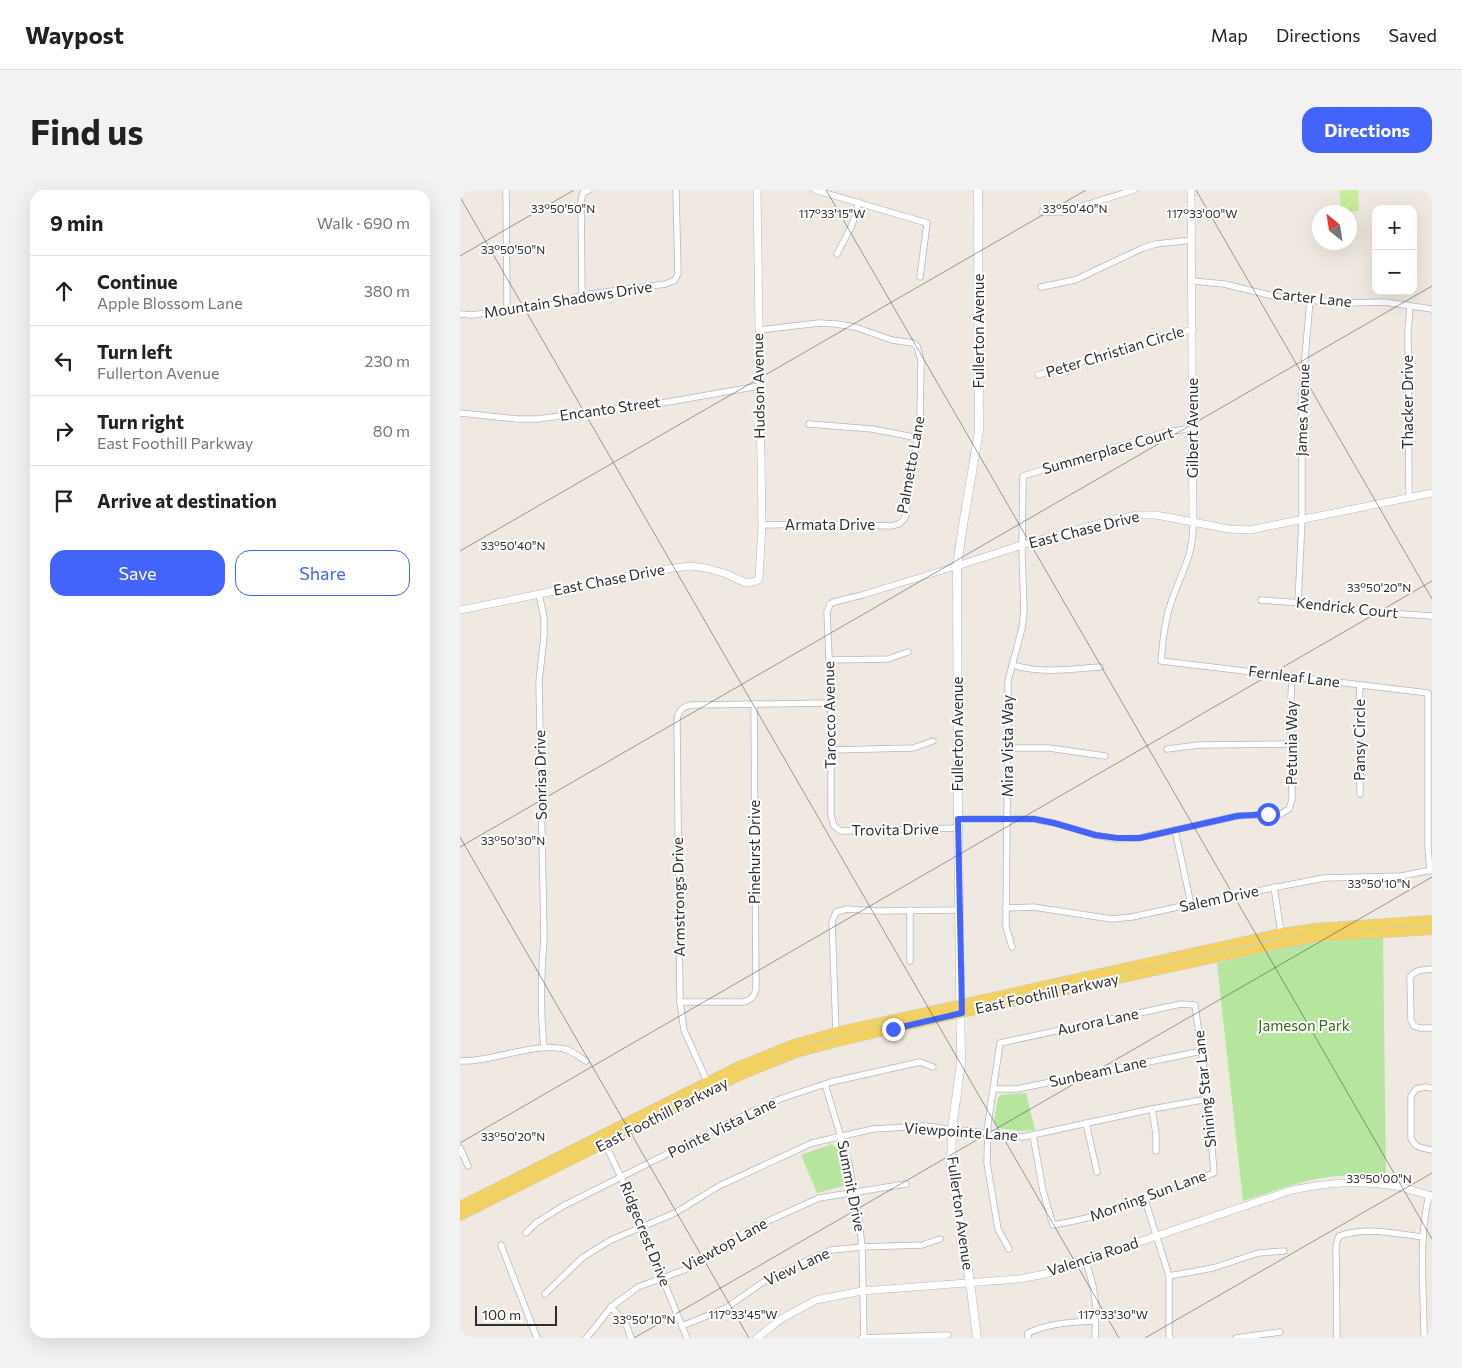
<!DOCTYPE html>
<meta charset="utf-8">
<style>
:root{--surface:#fff;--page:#f2f2f2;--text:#202124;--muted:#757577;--line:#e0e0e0;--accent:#4264fb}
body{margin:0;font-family:Commissioner,sans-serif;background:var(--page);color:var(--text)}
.controls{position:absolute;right:15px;top:15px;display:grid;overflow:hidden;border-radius:10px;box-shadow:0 5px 20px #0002}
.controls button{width:45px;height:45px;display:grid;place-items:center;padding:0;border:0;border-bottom:1px solid var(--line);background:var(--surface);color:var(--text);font:25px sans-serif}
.compass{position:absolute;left:852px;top:15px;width:45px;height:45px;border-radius:50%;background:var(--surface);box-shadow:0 5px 20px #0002;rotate:330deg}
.scale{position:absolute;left:15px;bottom:12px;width:82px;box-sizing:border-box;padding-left:5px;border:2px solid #2e2e2e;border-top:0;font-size:14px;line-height:18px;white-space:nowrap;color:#2e2e2e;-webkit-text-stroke:4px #fff;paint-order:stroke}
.stop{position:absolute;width:15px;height:15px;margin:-11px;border:4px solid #4264fb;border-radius:50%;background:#fff}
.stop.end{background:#4264fb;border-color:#fff;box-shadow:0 1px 5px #0008}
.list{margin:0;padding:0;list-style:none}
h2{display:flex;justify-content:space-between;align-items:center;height:65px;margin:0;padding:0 20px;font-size:21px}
h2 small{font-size:16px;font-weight:400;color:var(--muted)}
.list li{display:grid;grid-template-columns:32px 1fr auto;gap:15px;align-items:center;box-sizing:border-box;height:70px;padding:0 20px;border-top:1px solid var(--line)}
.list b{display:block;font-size:19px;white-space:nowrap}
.list p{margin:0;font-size:16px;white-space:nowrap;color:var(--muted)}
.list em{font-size:16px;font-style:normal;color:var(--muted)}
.actions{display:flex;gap:10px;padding:15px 20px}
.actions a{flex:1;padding:11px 0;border:1px solid var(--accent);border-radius:15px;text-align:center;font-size:18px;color:var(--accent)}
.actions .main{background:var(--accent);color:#fff}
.icon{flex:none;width:28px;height:28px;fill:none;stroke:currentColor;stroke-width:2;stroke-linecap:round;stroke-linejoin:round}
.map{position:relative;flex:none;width:972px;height:1148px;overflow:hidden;border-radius:15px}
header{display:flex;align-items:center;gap:30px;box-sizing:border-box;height:70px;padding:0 25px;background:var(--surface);border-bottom:1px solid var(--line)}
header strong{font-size:24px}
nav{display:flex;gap:28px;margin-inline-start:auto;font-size:18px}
.intro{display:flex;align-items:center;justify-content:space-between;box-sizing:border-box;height:120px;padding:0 30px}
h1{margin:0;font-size:35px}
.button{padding:12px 22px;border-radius:15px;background:var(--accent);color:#fff;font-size:18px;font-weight:700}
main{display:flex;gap:30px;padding:0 30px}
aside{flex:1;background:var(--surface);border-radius:15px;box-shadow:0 5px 20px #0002}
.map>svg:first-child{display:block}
.green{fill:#b6e59e}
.pitch{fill:#c9ec9a}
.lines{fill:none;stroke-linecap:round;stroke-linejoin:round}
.minor-casing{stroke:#b4b7c1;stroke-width:7}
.tertiary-casing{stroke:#b4b7c1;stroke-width:8}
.secondary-casing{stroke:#b4b7c1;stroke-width:9}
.primary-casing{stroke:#c9c9c9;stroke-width:10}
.minor{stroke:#fff;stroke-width:5.5}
.tertiary{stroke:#fff;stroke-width:7}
.secondary{stroke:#fff;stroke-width:8}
.primary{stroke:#f2d163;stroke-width:9}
.route{stroke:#4264fb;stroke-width:6}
.ticks{fill:none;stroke:#2e2e2e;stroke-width:1;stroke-opacity:0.45}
.labels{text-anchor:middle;stroke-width:4;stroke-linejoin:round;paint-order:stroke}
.street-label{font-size:15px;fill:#2e2e2e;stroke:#fff}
.park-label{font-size:15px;fill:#2c6e1b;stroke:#fff}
.ticks-label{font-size:12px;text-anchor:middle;fill:#2e2e2e;stroke:#fff;stroke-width:4;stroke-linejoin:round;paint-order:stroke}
</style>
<header>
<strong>Waypost</strong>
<nav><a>Map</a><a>Directions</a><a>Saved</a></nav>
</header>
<div class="intro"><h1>Find us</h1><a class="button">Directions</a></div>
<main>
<aside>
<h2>9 min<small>Walk · 690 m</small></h2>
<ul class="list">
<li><svg class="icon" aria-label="ahead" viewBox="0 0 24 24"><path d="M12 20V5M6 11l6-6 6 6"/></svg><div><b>Continue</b><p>Apple Blossom Lane</p></div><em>380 m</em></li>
<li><svg class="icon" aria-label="left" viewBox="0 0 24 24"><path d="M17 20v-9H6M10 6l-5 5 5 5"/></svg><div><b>Turn left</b><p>Fullerton Avenue</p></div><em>230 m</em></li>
<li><svg class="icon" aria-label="right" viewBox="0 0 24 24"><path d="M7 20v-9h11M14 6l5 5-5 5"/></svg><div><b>Turn right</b><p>East Foothill Parkway</p></div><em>80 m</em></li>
<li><svg class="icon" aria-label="arrive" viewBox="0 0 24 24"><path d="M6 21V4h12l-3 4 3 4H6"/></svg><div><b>Arrive at destination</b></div></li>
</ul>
<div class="actions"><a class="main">Save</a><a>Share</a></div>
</aside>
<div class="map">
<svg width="972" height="1148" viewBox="0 0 972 1148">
<rect width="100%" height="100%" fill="#efe9e1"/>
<g class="green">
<path d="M 923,747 L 926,988 C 904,986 878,984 856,989 C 831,994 807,1003 783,1011 L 757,773 L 839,754 Z"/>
<path d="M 566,903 L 575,940 L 563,941 L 538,938 L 534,931 L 538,908 L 541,905 Z"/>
<path d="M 372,954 L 378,959 L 385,991 L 383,996 L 357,1003 L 341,965 Z"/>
</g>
<path class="pitch" d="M 880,0 L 898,0 L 899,21 L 881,22 Z"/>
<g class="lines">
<defs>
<g id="minor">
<path d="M 46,0 L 47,119"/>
<path d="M 355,0 L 467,33 L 460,87"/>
<path d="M 582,22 L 603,22 L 674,0"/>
<path d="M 377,64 L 392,35 L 399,12"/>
<path d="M 732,91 L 764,94 L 822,108 L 884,113 L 925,112 L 972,119"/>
<path d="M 581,97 L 615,90 L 683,58 L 696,54 L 732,50"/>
<path d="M 122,105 L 121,11 L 123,3 L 129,0"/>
<path d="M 0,124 L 12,125 L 96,114 L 122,105 L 206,94 L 215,90 L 218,83 L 216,0"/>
<path d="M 299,140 L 359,133 L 376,134 L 395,137 L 432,150 L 453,153 L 457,156 L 461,171 L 460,233 L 445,328 L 439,334 L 431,336 L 357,334 L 302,335"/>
<path d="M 578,185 L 733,139"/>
<path d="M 0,223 L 57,229 L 77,229 L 208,212 L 299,196"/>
<path d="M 349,234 L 412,239 L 459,248"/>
<path d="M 949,308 L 948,141 L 950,117"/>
<path d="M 733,333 C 734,362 723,380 713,407 C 705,428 703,449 701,471 L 968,503 L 968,658 L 970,681"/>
<path d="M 497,376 L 402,405 L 374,412 L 370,414 L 367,422 L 371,513 L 371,625 L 374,636 L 381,641 L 498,638"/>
<path d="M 79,404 L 84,428 L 84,446 L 79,492 L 84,749 C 81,785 80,821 84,857"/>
<path d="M 801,410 L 872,415 L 929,423 L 972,426"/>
<path d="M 838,413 L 842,329 L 842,202 L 850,110"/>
<path d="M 370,470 L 428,469 L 448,462"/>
<path d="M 553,475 C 581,484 611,479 640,477"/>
<path d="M 547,558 L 589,558 L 645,566"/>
<path d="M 707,559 L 739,555 L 831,554"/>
<path d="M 371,560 L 453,558 L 473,551"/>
<path d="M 900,604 L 899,516 L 900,495"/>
<path d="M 498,629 L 574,629 L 594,633 L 635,645 L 657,649 L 679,648 L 777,626 L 821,624 L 829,619 L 832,610 L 831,507 L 832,487"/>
<path d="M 715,640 L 731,714"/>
<path d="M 814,697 L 821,743"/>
<path d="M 546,718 L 573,717 L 652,729 L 672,727 L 736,713 L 864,688 L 941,686 L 972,680"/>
<path d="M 552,757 L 546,737 L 548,510 L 548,491 L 562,438 L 564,421 L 562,363 L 563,286 L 706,242 L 734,238"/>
<path d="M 450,771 L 450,720"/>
<path d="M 972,779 C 963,780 956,779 950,787 L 951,830 L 954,836 L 960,838 L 972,838"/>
<path d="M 220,812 L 284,812 C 292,809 295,806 296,798 L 294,514"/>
<path d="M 376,842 L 372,732 L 376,722 L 387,719 L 417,721 L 499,720"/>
<path d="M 0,871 C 35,872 71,852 105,859 C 112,861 119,867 126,871"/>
<path d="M 247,891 L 224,840 L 220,812 L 217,529 C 219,520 222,517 231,515 L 371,513"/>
<path d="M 365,894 L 389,974 L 399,1030 L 402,1057 L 404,1148"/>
<path d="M 972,898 L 966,897 L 956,899 L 951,906 L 951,948 C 955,958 962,958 972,960"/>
<path d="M 534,899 L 557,899 L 742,861"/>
<path d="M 692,919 L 696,944 L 696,961"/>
<path d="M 626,933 L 637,982"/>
<path d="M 145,954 C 177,1017 199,1083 227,1148"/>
<path d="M 0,958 L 8,976"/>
<path d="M 685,1010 L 709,1086 L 709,1146 L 710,1148"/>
<path d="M 66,1043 L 76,1033 L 103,1016 L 281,927 L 320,909 L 371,892 L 460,872 L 473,877"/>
<path d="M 41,1055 L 77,1148"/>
<path d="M 549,1059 L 538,1039 L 527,973 L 528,934 L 540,853 L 721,814 L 735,815 L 748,909 L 754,983 C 701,1004 649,1026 593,1035 L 583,1001 L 573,945"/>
<path d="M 626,1071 L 633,1096 L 636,1116 L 635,1148"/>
<path d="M 709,1086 L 753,1078 L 798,1063 L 824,1061"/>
<path d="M 85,1104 L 122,1068 L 151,1050 L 215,1023 L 259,996 L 352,953 L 413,939 L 464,936 L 563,947 L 692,919 L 748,909"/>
<path d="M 151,1117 L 166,1134 L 171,1148"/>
<path d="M 222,1136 L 266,1118 L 309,1088 L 371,1060 L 402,1057 L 462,1055 L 480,1049"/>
<path d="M 126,1148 L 134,1139 L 151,1117 L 178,1097 L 224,1080 L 244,1070 L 276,1047 L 297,1036 L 359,1008 L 446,994"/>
<path d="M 402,1148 L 488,1145"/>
<path d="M 568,1148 L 568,1143 C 588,1133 613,1132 635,1131"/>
<path d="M 776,1148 L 820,1142"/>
<path d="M 877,1148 L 876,1055 L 879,1046 C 905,1036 937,1044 963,1047"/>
<path d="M 964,1148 C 964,1102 958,1050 969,1005"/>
</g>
<g id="tertiary">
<path d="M 731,0 L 733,333"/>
<path d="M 497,376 L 562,355 L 655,329 L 678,325 L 696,325 L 769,339 L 790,340 L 972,303"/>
<path d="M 0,420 L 200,380 L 230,376 L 246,378 L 264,383 L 286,393 L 296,391 L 299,389 L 302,335 L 297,0"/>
<path d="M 297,1148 L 321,1129 L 356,1110 L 402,1101 L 559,1089 L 585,1084 L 832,1000 C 867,993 899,990 935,996 C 947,998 960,1003 972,1006"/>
</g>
<path id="secondary" d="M 517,1148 L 510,1092 L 491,977 L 492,939 L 501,873 L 498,629 L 497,376 L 502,341 L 519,241 L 518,0"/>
<g id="primary">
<path d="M 0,1016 L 277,877 L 334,854 L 376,842 L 821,743 L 856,738 L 972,730"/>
<path d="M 0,1026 L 281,885 L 336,863 L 377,852 L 488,826 L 823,753 L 857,747 L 972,740"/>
</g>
</defs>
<use href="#minor" class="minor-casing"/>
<use href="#tertiary" class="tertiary-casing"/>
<use href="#secondary" class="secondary-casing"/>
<use href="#primary" class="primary-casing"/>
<use href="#minor" class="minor"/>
<use href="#tertiary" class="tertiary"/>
<use href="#secondary" class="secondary"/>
<use href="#primary" class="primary"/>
</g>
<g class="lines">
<path class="route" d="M 433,839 L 502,823 L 498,629 L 574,629 L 594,633 L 635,645 L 657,648 L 680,648 L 777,626 L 808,624"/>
</g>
<path class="ticks" d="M 366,0 L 972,1049M 736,0 L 972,409M 0,7 L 659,1148M 0,66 L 114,0M 0,361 L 626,0M 0,647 L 289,1148M 0,657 L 972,96M 0,953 L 972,391M 174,1148 L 972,687M 685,1148 L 972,983"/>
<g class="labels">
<g class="street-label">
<text transform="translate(852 108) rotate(6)" y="5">Carter Lane</text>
<text transform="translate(108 110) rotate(-9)" y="5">Mountain Shadows Drive</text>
<text transform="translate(519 141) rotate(-90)" y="5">Fullerton Avenue</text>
<text transform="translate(655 162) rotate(-17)" y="5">Peter Christian Circle</text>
<text transform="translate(299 196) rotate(-91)" y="5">Hudson Avenue</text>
<text transform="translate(948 212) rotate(-90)" y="5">Thacker Drive</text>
<text transform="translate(150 219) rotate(-8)" y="5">Encanto Street</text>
<text transform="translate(843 220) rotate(-88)" y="5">James Avenue</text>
<text transform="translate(733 238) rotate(-90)" y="5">Gilbert Avenue</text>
<text transform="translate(648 261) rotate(-16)" y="5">Summerplace Court</text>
<text transform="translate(451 275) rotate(-80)" y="5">Palmetto Lane</text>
<text x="370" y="340">Armata Drive</text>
<text transform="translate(624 340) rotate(-14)" y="5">East Chase Drive</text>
<text transform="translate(149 390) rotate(-11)" y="5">East Chase Drive</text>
<text transform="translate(887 418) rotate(6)" y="5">Kendrick Court</text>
<text transform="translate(834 487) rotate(7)" y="5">Fernleaf Lane</text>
<text transform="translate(370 525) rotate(-91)" y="5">Tarocco Avenue</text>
<text transform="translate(498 544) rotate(-90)" y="5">Fullerton Avenue</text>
<text transform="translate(900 550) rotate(-90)" y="5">Pansy Circle</text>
<text transform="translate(832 553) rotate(-90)" y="5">Petunia Way</text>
<text transform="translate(548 556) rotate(-90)" y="5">Mira Vista Way</text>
<text transform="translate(81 585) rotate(-91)" y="5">Sonrisa Drive</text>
<text transform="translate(435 640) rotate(-1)" y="5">Trovita Drive</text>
<text transform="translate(295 662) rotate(-90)" y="5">Pinehurst Drive</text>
<text transform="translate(219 707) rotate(-91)" y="5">Armstrongs Drive</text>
<text transform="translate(759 709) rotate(-12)" y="5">Salem Drive</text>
<text transform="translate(587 804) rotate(-12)" y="5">East Foothill Parkway</text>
<text transform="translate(638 832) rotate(-12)" y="5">Aurora Lane</text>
<text transform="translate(638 882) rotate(-12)" y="5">Sunbeam Lane</text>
<text transform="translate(745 899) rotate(-96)" y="5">Shining Star Lane</text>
<text transform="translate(202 925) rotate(-27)" y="5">East Foothill Parkway</text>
<text transform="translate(262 938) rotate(-26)" y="5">Pointe Vista Lane</text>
<text transform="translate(501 942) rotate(4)" y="5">Viewpointe Lane</text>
<text transform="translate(391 996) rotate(79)" y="5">Summit Drive</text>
<text transform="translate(688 1006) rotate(-20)" y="5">Morning Sun Lane</text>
<text transform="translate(500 1023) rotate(82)" y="5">Fullerton Avenue</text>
<text transform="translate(185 1044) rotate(68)" y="5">Ridgecrest Drive</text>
<text transform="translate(265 1055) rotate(-29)" y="5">Viewtop Lane</text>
<text transform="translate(633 1067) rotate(-18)" y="5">Valencia Road</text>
<text transform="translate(337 1077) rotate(-25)" y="5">View Lane</text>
</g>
<g class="park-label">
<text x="844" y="841">Jameson Park</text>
</g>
</g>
<g class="ticks-label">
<text x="103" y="23">33°50'50"N</text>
<text x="615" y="23">33°50'40"N</text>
<text x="372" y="28">117°33'15"W</text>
<text x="742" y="28">117°33'00"W</text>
<text x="53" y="64">33°50'50"N</text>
<text x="53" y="360">33°50'40"N</text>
<text x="919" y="402">33°50'20"N</text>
<text x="53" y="655">33°50'30"N</text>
<text x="919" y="698">33°50'10"N</text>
<text x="53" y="951">33°50'20"N</text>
<text x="919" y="993">33°50'00"N</text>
<text x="283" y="1129">117°33'45"W</text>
<text x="653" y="1129">117°33'30"W</text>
<text x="184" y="1134">33°50'10"N</text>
</g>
</svg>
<div class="controls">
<button>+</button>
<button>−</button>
</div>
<svg class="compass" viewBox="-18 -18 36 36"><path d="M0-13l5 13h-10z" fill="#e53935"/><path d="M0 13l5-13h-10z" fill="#757577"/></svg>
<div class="scale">100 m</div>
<div class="stop" style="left:808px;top:624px"></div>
<div class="stop end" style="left:433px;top:839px"></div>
</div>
</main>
